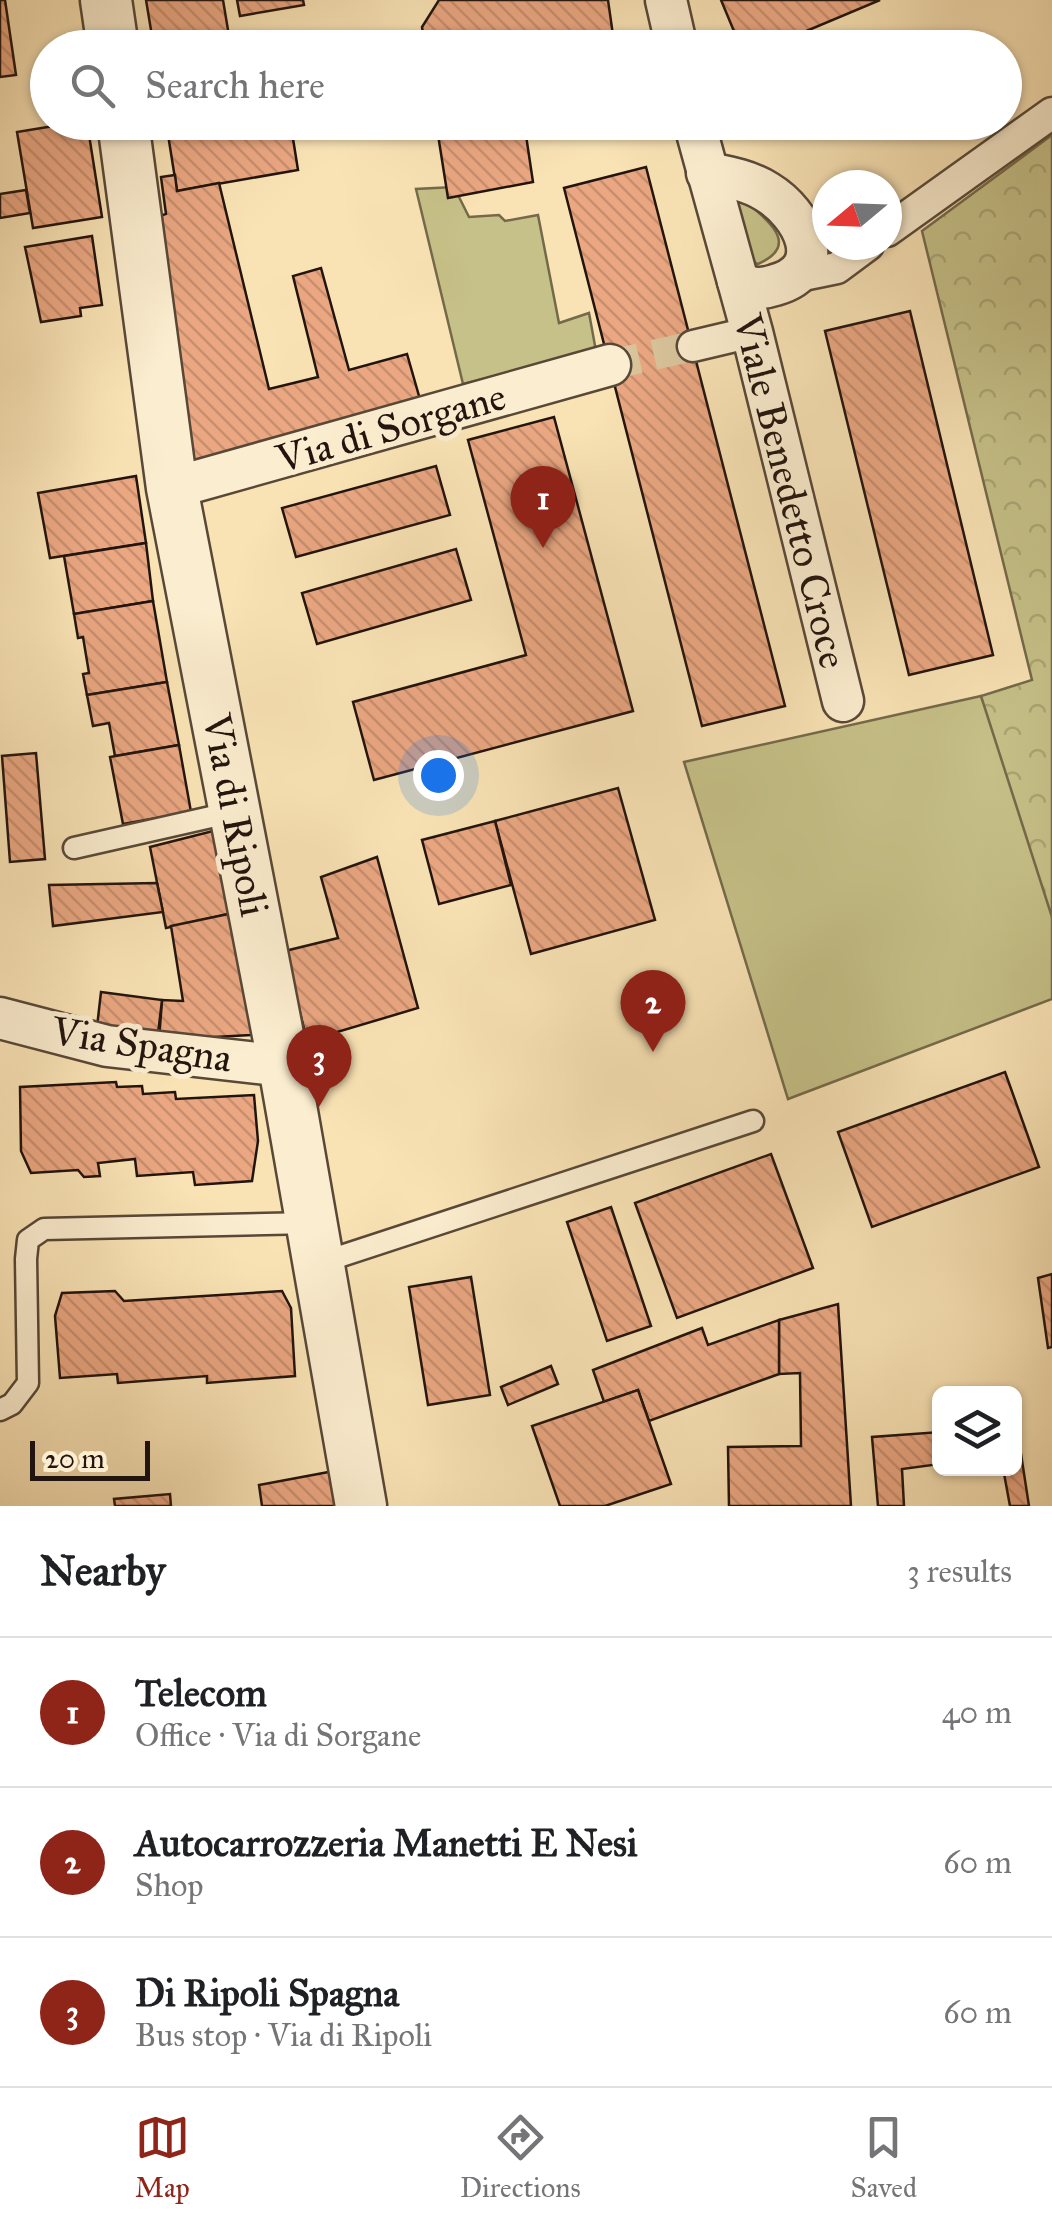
<!DOCTYPE html>
<meta charset="utf-8">
<style>
:root{--surface:#fff;--page:#f6f6f6;--text:#202124;--muted:#757577;--line:#e0e0e0;--accent:#8f2418}
body{margin:0;font-family:"IM FELL Great Primer",serif;background:var(--page);color:var(--text)}
.controls{position:absolute;right:30px;bottom:30px;display:grid;overflow:hidden;border-radius:15px;box-shadow:0 2px 8px #0004}
.controls button{width:90px;height:90px;display:grid;place-items:center;padding:0;border:0;border-bottom:2px solid var(--line);background:var(--surface);color:var(--text);font:50px sans-serif}
.compass{position:absolute;left:812px;top:170px;width:90px;height:90px;border-radius:50%;background:var(--surface);box-shadow:0 2px 8px #0004;rotate:251deg}
.scale{position:absolute;left:30px;bottom:25px;width:120px;box-sizing:border-box;padding-left:10px;border:5px solid #22140e;border-top:0;font-size:28px;line-height:35px;white-space:nowrap;color:#22140e;-webkit-text-stroke:8px #fbedcf;paint-order:stroke}
.you{position:absolute;left:438px;top:775px;width:35px;height:35px;margin:-25px;border:8px solid #fff;border-radius:50%;background:#1a73e8;box-shadow:0 0 0 15px #1a73e833}
.badge{display:grid;place-items:center;width:65px;height:65px;border-radius:50%;background:var(--accent);color:#fff;font-size:32px;font-weight:700}
.pin{position:absolute;translate:-50% -82px;filter:drop-shadow(0 2px 5px #0008)}
.pin::after{content:'';position:absolute;top:52px;width:35px;height:30px;background:inherit;clip-path:polygon(0 0,100% 0,50% 100%)}
.list{margin:0;padding:0;list-style:none}
h2{display:flex;justify-content:space-between;align-items:center;height:130px;margin:0;padding:0 40px;font-size:42px}
h2 small{font-size:32px;font-weight:400;color:var(--muted)}
.list li{display:grid;grid-template-columns:65px 1fr auto;gap:30px;align-items:center;box-sizing:border-box;height:150px;padding:0 40px;border-top:2px solid var(--line)}
.list b{display:block;font-size:38px;white-space:nowrap}
.list p{margin:0;font-size:32px;white-space:nowrap;color:var(--muted)}
.list em{font-size:32px;font-style:normal;color:var(--muted)}
.icon{flex:none;width:55px;height:55px;fill:none;stroke:currentColor;stroke-width:2;stroke-linecap:round;stroke-linejoin:round}
.map{position:relative;flex:none;width:1052px;height:1506px;overflow:hidden}
.search{position:absolute;background:var(--surface);box-shadow:0 2px 8px #0004;left:30px;right:30px;top:30px;height:110px;display:flex;align-items:center;gap:25px;box-sizing:border-box;padding:0 35px;border-radius:55px;color:var(--muted);font-size:38px}
.sheet{height:580px;background:var(--surface)}
nav{display:flex;justify-content:space-around;align-items:center;box-sizing:border-box;height:140px;border-top:2px solid var(--line);background:var(--surface);font-size:28px;color:var(--muted)}
nav a{display:grid;justify-items:center;gap:5px}
nav .on{color:var(--accent)}
.map>svg:first-child{display:block}
.green{fill:#c6c188;stroke:#746a4b;stroke-width:2.5}
.forest{fill:url(#forest-crowns);stroke:#746a4b;stroke-width:2.5}
.building{fill:url(#building-back-hatch);stroke:#22140e;stroke-width:2.5}
.lines{fill:none;stroke-linecap:round;stroke-linejoin:round}
.pedestrian-tunnel{stroke:#d9c49c;stroke-width:30;stroke-dasharray:30 15;stroke-linecap:butt}
.service-casing{stroke:#584838;stroke-width:25}
.pedestrian-casing{stroke:#584838;stroke-width:35}
.minor-casing{stroke:#584838;stroke-width:45}
.tertiary-casing{stroke:#584838;stroke-width:55}
.service{stroke:#fbedcf;stroke-width:20}
.pedestrian{stroke:#fbedcf;stroke-width:30}
.minor{stroke:#fbedcf;stroke-width:40}
.tertiary{stroke:#fbedcf;stroke-width:50}
.labels{text-anchor:middle;stroke-width:10;stroke-linejoin:round;paint-order:stroke}
.street-label{font-size:40px;fill:#22140e;stroke:#fbedcf}
</style>
<div class="map">
<svg width="1052" height="1506" viewBox="0 0 1052 1506">
<defs>
<pattern id="forest-crowns" width="20" height="18" patternUnits="userSpaceOnUse" patternTransform="scale(2.5)"><rect width="20" height="18" fill="#c6c188"/><path d="M2 6a3 3 0 1 1 6 0M12 15a3 3 0 1 1 6 0" fill="none" stroke="#aaa574"/></pattern>
<pattern id="building-back-hatch" width="6" height="6" patternUnits="userSpaceOnUse" patternTransform="scale(2.5)"><rect width="6" height="6" fill="#eaa782"/><path d="M-1 5l2 2M0 0l6 6M5-1l2 2" fill="none" stroke="#c88f6f"/></pattern>
</defs>
<rect width="100%" height="100%" fill="#f9e3b5"/>
<filter id="stains"><feTurbulence type="fractalNoise" baseFrequency=".002" numOctaves="4"/><feColorMatrix values="0 0 0 0 .2 0 0 0 0 .09 0 0 0 0 .02 0 0 0 .5 -.17"/></filter>
<radialGradient id="worn" r=".72"><stop offset=".6" stop-color="#630" stop-opacity="0"/><stop offset="1" stop-color="#630" stop-opacity=".3"/></radialGradient>
<g class="green">
<path d="M 454,187 L 469,217 L 499,215 L 505,221 L 538,215 L 559,323 L 589,313 L 596,351 L 463,384 L 416,189 Z"/>
<path d="M 742,198 C 765,219 803,244 758,264 L 746,258 L 731,202 Z"/>
<path d="M 981,696 L 1052,880 L 1052,999 L 788,1099 L 684,762 Z"/>
</g>
<path class="forest" d="M 1052,135 L 1052,917 L 981,696 L 1032,680 L 922,231 Z"/>
<g class="building">
<path d="M 0,0 L 5,0 L 16,75 L 0,77 Z"/>
<path d="M 146,0 L 223,0 L 231,48 L 154,48 Z"/>
<path d="M 237,0 L 303,0 L 304,5 L 240,16 Z"/>
<path d="M 439,0 L 608,0 L 613,35 L 562,48 L 425,48 L 422,27 Z"/>
<path d="M 721,0 L 880,0 L 766,48 L 741,48 Z"/>
<path d="M 78,122 L 87,122 L 102,217 L 33,228 L 17,132 Z"/>
<path d="M 166,122 L 243,122 L 245,134 L 291,126 L 298,170 L 177,191 Z"/>
<path d="M 436,122 L 524,122 L 533,182 L 448,198 Z"/>
<path d="M 646,167 L 785,706 L 702,726 L 564,188 Z"/>
<path d="M 175,175 L 177,191 L 219,183 L 269,389 L 318,377 L 293,276 L 321,268 L 349,370 L 407,354 L 423,410 L 193,474 L 157,217 L 166,214 L 161,177 Z"/>
<path d="M 26,190 L 30,213 L 0,218 L 0,194 Z"/>
<path d="M 92,236 L 102,305 L 80,308 L 81,316 L 41,322 L 25,247 Z"/>
<path d="M 910,311 L 993,655 L 909,675 L 825,331 Z"/>
<path d="M 554,417 L 633,711 L 374,780 L 353,702 L 526,655 L 468,440 Z"/>
<path d="M 436,466 L 450,515 L 296,557 L 282,508 Z"/>
<path d="M 136,476 L 146,543 L 50,558 L 38,493 Z"/>
<path d="M 146,543 L 153,601 L 74,614 L 64,556 Z"/>
<path d="M 456,549 L 471,600 L 317,644 L 302,593 Z"/>
<path d="M 153,601 L 167,682 L 87,695 L 83,674 L 89,673 L 83,637 L 78,638 L 74,614 Z"/>
<path d="M 167,682 L 179,745 L 115,756 L 109,723 L 93,726 L 87,695 Z"/>
<path d="M 179,745 L 191,812 L 123,824 L 110,757 Z"/>
<path d="M 36,753 L 45,859 L 10,862 L 2,756 Z"/>
<path d="M 618,788 L 655,920 L 531,954 L 495,821 Z"/>
<path d="M 495,821 L 511,885 L 439,904 L 422,840 Z"/>
<path d="M 213,831 L 233,913 L 166,928 L 150,847 Z"/>
<path d="M 377,857 L 418,1008 L 307,1041 L 285,951 L 338,938 L 321,877 Z"/>
<path d="M 157,883 L 163,912 L 53,926 L 49,885 Z"/>
<path d="M 233,913 L 258,1021 L 251,1035 L 159,1040 L 162,1000 L 183,1001 L 171,926 Z"/>
<path d="M 101,992 L 162,1000 L 158,1034 L 97,1027 Z"/>
<path d="M 1005,1072 L 1039,1167 L 872,1227 L 838,1132 Z"/>
<path d="M 116,1082 L 117,1087 L 142,1086 L 143,1094 L 175,1092 L 176,1099 L 254,1095 L 258,1141 L 252,1181 L 195,1185 L 193,1172 L 137,1176 L 135,1159 L 98,1163 L 100,1176 L 84,1177 L 78,1170 L 31,1173 L 21,1151 L 20,1087 Z"/>
<path d="M 771,1154 L 813,1268 L 677,1318 L 635,1203 Z"/>
<path d="M 611,1207 L 651,1326 L 607,1341 L 567,1222 Z"/>
<path d="M 1052,1274 L 1052,1347 L 1048,1348 L 1038,1278 Z"/>
<path d="M 471,1277 L 490,1395 L 428,1405 L 409,1287 Z"/>
<path d="M 115,1291 L 124,1301 L 282,1291 L 291,1308 L 295,1376 L 207,1383 L 207,1376 L 118,1383 L 117,1374 L 60,1378 L 55,1316 L 62,1293 Z"/>
<path d="M 838,1304 L 851,1506 L 729,1506 L 728,1447 L 801,1446 L 800,1373 L 779,1374 L 779,1320 Z"/>
<path d="M 779,1320 L 779,1374 L 649,1421 L 638,1390 L 604,1402 L 593,1370 L 702,1328 L 708,1345 Z"/>
<path d="M 551,1366 L 558,1384 L 508,1405 L 501,1387 Z"/>
<path d="M 638,1390 L 671,1484 L 605,1506 L 560,1506 L 532,1426 Z"/>
<path d="M 1014,1428 L 1017,1428 L 1029,1506 L 1010,1506 L 1003,1468 L 1014,1468 Z"/>
<path d="M 940,1432 L 940,1464 L 902,1469 L 904,1506 L 878,1506 L 872,1437 Z"/>
<path d="M 334,1471 L 341,1506 L 262,1506 L 259,1485 Z"/>
<path d="M 170,1494 L 171,1506 L 115,1506 L 114,1499 Z"/>
</g>
<g class="lines">
<path class="pedestrian-tunnel" d="M 610,365 L 693,346"/>
<defs>
<g id="service">
<path d="M 74,848 L 233,812"/>
<path d="M 320,1263 L 753,1121"/>
<path d="M 0,1410 L 12,1404 L 28,1383 L 26,1259 L 28,1240 L 44,1229 L 310,1223"/>
</g>
<g id="pedestrian">
<path d="M 887,231 L 1052,113"/>
<path d="M 798,276 L 837,268 L 868,245"/>
<path d="M 693,346 L 752,332"/>
</g>
<g id="minor">
<path d="M 666,0 L 677,48"/>
<path d="M 694,122 L 752,332 L 843,701"/>
<path d="M 707,173 C 728,177 748,180 767,192 C 803,214 832,269 775,285 C 760,290 751,289 738,281"/>
<path d="M 172,488 L 610,365"/>
<path d="M 0,1018 L 107,1046 L 284,1066"/>
</g>
<g id="tertiary">
<path d="M 106,0 L 113,48"/>
<path d="M 123,122 L 172,488 L 284,1066 L 361,1506"/>
</g>
</defs>
<use href="#service" class="service-casing"/>
<use href="#pedestrian" class="pedestrian-casing"/>
<use href="#minor" class="minor-casing"/>
<use href="#tertiary" class="tertiary-casing"/>
<use href="#service" class="service"/>
<use href="#pedestrian" class="pedestrian"/>
<use href="#minor" class="minor"/>
<use href="#tertiary" class="tertiary"/>
</g>
<g class="labels">
<g class="street-label">
<text transform="translate(391 427) rotate(-16)" y="14">Via di Sorgane</text>
<text transform="translate(791 491) rotate(76)" y="14">Viale Benedetto Croce</text>
<text transform="translate(236 815) rotate(79)" y="14">Via di Ripoli</text>
<text transform="translate(142 1044) rotate(9)" y="14">Via Spagna</text>
</g>
</g>
<rect width="100%" height="100%" filter="url(#stains)"/>
<rect width="100%" height="100%" fill="url(#worn)"/>
</svg>
<div class="controls">
<button><svg class="icon" aria-label="layers" viewBox="0 0 24 24"><path d="M12 4l9 5-9 5-9-5zM3 14l9 5 9-5"/></svg></button>
</div>
<svg class="compass" viewBox="-18 -18 36 36"><path d="M0-13l5 13h-10z" fill="#e53935"/><path d="M0 13l5-13h-10z" fill="#757577"/></svg>
<div class="scale">20 m</div>
<div class="you"></div>
<div class="pin badge" style="left:543px;top:548px">1</div>
<div class="pin badge" style="left:653px;top:1052px">2</div>
<div class="pin badge" style="left:319px;top:1107px">3</div>
<div class="search"><svg class="icon" aria-label="search" viewBox="0 0 24 24"><circle cx="10" cy="10" r="6"/><path d="M15 15l6 6"/></svg>Search here</div>
</div>
<section class="sheet">
<h2>Nearby<small>3 results</small></h2>
<ul class="list">
<li><span class="badge">1</span><div><b>Telecom</b><p>Office · Via di Sorgane</p></div><em>40 m</em></li>
<li><span class="badge">2</span><div><b>Autocarrozzeria Manetti E Nesi</b><p>Shop</p></div><em>60 m</em></li>
<li><span class="badge">3</span><div><b>Di Ripoli Spagna</b><p>Bus stop · Via di Ripoli</p></div><em>60 m</em></li>
</ul>
</section>
<nav>
<a class="on"><svg class="icon" aria-label="map" viewBox="0 0 24 24"><path d="M3 6l6-2 6 2 6-2v14l-6 2-6-2-6 2zM9 4v14M15 6v14"/></svg>Map</a>
<a><svg class="icon" aria-label="directions" viewBox="0 0 24 24"><path d="M12 3l9 9-9 9-9-9zM9 14v-3h6M13 9l2 2-2 2"/></svg>Directions</a>
<a><svg class="icon" aria-label="saved" viewBox="0 0 24 24"><path d="M7 4h10v16l-5-4-5 4z"/></svg>Saved</a>
</nav>
